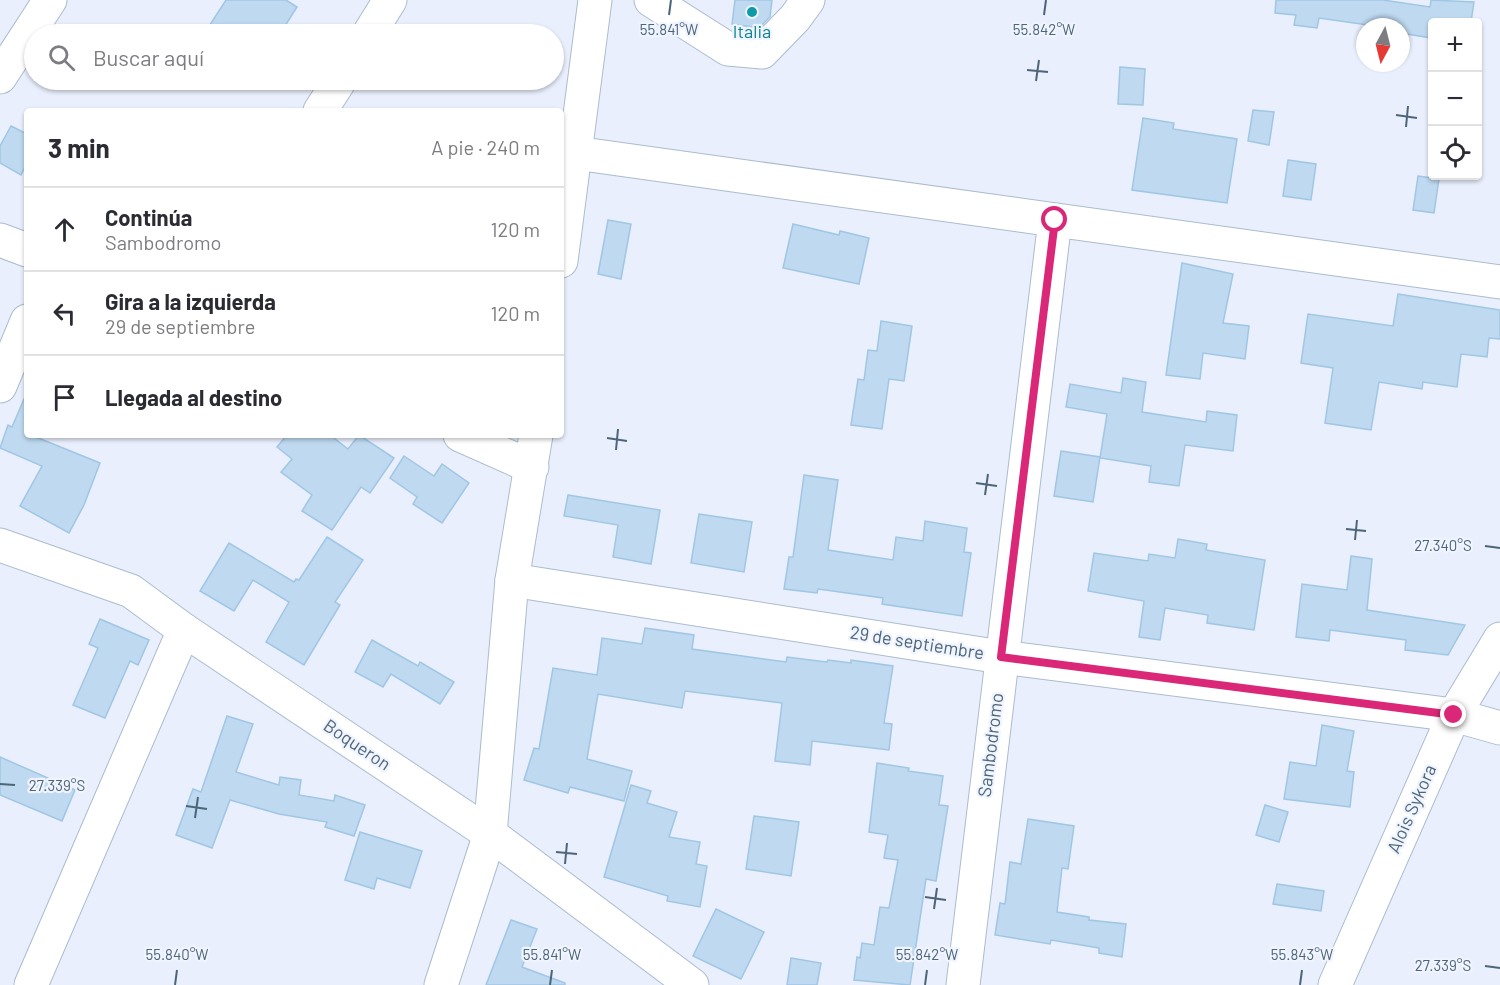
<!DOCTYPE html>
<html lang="es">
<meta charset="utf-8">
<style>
:root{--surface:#fff;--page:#f2f2f3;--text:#2b2b33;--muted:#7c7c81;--line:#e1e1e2}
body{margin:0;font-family:Barlow,sans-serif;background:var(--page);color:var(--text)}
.controls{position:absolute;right:18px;top:18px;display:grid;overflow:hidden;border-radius:6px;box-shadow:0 2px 4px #0004}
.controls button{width:54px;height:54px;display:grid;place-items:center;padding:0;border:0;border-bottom:2px solid var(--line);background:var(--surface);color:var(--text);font:30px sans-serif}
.compass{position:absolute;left:1356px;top:18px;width:54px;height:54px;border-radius:50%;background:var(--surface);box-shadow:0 2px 4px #0004;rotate:187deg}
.stop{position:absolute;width:18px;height:18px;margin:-14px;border:4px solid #db2777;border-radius:50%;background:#fff}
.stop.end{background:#db2777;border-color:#fff;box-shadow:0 2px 6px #0008}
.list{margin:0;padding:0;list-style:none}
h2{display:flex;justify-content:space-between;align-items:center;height:78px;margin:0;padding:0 24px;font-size:26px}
h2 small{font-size:20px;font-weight:400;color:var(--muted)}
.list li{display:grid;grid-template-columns:39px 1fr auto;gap:18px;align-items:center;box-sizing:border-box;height:84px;padding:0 24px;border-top:2px solid var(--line)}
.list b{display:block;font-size:22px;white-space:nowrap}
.list p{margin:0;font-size:20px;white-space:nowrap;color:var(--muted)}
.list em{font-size:20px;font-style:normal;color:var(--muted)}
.icon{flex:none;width:33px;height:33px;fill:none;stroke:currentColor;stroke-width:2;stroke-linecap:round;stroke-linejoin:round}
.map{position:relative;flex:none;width:1500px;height:985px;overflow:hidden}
.search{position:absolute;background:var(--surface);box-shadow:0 2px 4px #0004;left:24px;top:24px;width:540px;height:66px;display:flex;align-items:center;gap:15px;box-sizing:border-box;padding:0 21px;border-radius:33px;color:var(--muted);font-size:22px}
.panel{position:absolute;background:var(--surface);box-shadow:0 2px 4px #0004;left:24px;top:108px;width:540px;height:330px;border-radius:6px}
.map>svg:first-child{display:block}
.building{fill:#bed9f0;stroke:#a0c6e5;stroke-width:1.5}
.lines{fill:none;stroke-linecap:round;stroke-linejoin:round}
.minor-casing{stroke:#abbccd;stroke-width:35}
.minor{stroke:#fff;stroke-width:33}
.route{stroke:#db2777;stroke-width:8}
.ticks{fill:none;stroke:#4c6578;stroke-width:2}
.culture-dot{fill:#0f9aa8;stroke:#eff4ff;stroke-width:2}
.labels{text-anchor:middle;stroke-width:4.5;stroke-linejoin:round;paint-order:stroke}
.culture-label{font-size:18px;fill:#0d838f;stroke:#eff4ff}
.street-label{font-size:18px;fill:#4c6578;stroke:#eff4ff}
.ticks-label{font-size:15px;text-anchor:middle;fill:#4c6578;stroke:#eff4ff;stroke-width:4.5;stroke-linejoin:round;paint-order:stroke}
</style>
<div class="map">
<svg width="1500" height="985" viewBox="0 0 1500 985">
<rect width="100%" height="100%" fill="#e9effd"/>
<g class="building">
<path d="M 226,0 L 286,0 L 297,7 L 280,34 L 204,34 Z"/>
<path d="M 735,0 L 772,0 L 770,17 L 759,28 L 732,24 Z"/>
<path d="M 1276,0 L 1383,0 L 1430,7 L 1431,0 L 1474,2 L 1471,22 L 1432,22 L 1432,38 L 1401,33 L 1401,27 L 1382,27 L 1319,18 L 1317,28 L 1294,25 L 1296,15 L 1275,13 Z"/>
<path d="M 1120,67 L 1145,69 L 1143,105 L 1118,104 Z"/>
<path d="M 1253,110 L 1274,112 L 1269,145 L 1248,141 Z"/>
<path d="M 1143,118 L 1174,123 L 1173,129 L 1237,139 L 1227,203 L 1132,190 Z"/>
<path d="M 11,126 L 27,134 L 27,163 L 21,175 L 0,163 L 0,146 Z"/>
<path d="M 1288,160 L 1316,164 L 1311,200 L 1283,196 Z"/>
<path d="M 1418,176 L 1439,179 L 1434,213 L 1413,210 Z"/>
<path d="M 608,220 L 631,224 L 621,279 L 598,274 Z"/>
<path d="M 793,224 L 839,235 L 840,231 L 869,238 L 859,284 L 783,268 Z"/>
<path d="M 1182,263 L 1233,274 L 1223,323 L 1249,326 L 1245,359 L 1203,353 L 1200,379 L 1166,375 Z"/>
<path d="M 1398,294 L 1500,310 L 1500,339 L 1489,338 L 1487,357 L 1461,354 L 1457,387 L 1423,382 L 1422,389 L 1379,382 L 1371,430 L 1325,423 L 1333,368 L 1301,363 L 1308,314 L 1393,326 Z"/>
<path d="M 881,321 L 912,326 L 904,381 L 889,379 L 882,429 L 851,425 L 858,379 L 864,380 L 868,350 L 877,351 Z"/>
<path d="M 1123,378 L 1146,382 L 1142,412 L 1206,422 L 1207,411 L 1237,415 L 1233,451 L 1185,445 L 1179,486 L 1149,482 L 1151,466 L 1100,458 L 1107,414 L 1066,407 L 1070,384 L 1121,393 Z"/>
<path d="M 27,392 L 27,435 L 31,435 L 100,463 L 84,505 L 69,533 L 20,506 L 42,466 L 0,448 L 8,425 L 12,427 Z"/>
<path d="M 287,435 L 330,435 L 348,449 L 359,435 L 394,458 L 370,493 L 361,487 L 332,530 L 302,511 L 312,495 L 281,472 L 292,459 L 277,447 Z"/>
<path d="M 1061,451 L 1100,457 L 1093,502 L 1054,496 Z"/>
<path d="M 404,456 L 434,476 L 442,464 L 469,483 L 442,523 L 413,504 L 417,497 L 390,478 Z"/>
<path d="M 804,475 L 838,480 L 828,550 L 893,560 L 896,537 L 923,541 L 925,521 L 967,528 L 964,552 L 971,553 L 962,616 L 882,604 L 883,598 L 818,589 L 817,593 L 784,589 L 789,557 L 793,557 Z"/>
<path d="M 568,495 L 660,510 L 651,564 L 613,557 L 618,525 L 564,516 Z"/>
<path d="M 699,514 L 752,522 L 744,572 L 691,563 Z"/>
<path d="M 327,537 L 363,560 L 335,602 L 340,605 L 304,665 L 266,642 L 289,602 L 253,580 L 234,611 L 200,591 L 229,543 L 294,582 L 296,579 L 299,580 Z"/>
<path d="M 1178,539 L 1207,544 L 1206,550 L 1265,560 L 1254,630 L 1207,623 L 1208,615 L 1165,608 L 1160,640 L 1139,637 L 1144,601 L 1088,591 L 1094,553 L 1148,561 L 1149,554 L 1175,558 Z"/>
<path d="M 1351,556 L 1372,559 L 1367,610 L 1465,625 L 1448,655 L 1405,650 L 1406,640 L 1330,630 L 1329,641 L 1296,637 L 1302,584 L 1347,590 Z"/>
<path d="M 100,619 L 149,640 L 138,665 L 130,661 L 105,718 L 73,705 L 98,648 L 89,644 Z"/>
<path d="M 645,628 L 694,635 L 692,649 L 786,662 L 787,657 L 827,662 L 828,660 L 851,663 L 851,660 L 893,666 L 884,723 L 892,724 L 889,750 L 812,741 L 810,765 L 775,761 L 782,703 L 685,691 L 682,708 L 598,694 L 587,759 L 632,771 L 624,801 L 570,787 L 568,793 L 524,780 L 534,748 L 539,749 L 553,668 L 597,675 L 602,638 L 642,644 Z"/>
<path d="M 372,640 L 418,666 L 420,662 L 454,682 L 440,704 L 391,674 L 383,687 L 355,672 Z"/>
<path d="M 227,716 L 253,724 L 236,772 L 279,785 L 280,777 L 301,780 L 299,795 L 334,801 L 335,795 L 365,805 L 354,836 L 325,827 L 327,822 L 279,814 L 230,800 L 212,848 L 176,835 L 193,789 L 201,792 Z"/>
<path d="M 1322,725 L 1354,731 L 1347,771 L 1354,772 L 1350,807 L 1284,799 L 1290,762 L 1316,766 Z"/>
<path d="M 0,757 L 75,790 L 62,821 L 0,795 Z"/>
<path d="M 877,763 L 909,768 L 908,771 L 943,776 L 939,805 L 948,806 L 936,881 L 926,879 L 910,985 L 854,980 L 857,957 L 860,958 L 862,943 L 874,945 L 880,907 L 889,908 L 898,860 L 884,858 L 888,835 L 869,832 Z"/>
<path d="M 631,785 L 651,791 L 647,803 L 677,812 L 669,837 L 700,842 L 696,864 L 707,866 L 700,907 L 667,901 L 668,896 L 604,877 Z"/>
<path d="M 1265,805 L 1288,812 L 1279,842 L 1256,835 Z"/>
<path d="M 754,816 L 799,822 L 791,876 L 746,869 Z"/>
<path d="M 1028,819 L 1074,826 L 1068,869 L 1062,868 L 1057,912 L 1089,917 L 1089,920 L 1126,924 L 1122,957 L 1099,953 L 1099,948 L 1051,940 L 1050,944 L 995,935 L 1000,903 L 1005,904 L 1010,862 L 1021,864 Z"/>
<path d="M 360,832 L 422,851 L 410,888 L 377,878 L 374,889 L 345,880 Z"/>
<path d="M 1277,884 L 1324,891 L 1321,911 L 1273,904 Z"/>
<path d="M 716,909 L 764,932 L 741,979 L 693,956 Z"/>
<path d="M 511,920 L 537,929 L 522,967 L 565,983 L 565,985 L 486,985 Z"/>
<path d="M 791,958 L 821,963 L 817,985 L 787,985 Z"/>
</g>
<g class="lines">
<defs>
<g id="minor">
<path d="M 651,0 L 728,49 L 762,52 L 795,18 L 808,0"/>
<path d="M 369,34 L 390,0"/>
<path d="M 0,77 L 50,0"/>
<path d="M 320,111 L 340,80"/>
<path d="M 561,151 L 1500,282"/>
<path d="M 0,240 L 27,250"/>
<path d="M 561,261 L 595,0"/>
<path d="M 0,386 L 27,321"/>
<path d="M 460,435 L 532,467"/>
<path d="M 0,545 L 131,591 L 184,630 L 490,834 L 692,985"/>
<path d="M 512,580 L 1001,657 L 1454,715 L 1500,728"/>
<path d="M 31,985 L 184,630"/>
<path d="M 441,985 L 490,834 L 512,580 L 536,435"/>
<path d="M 963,985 L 1055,220"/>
<path d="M 1335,985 L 1454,715 L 1500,639"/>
</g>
</defs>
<use href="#minor" class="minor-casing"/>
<use href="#minor" class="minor"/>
</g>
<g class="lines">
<path class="route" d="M 1055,220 L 1001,657 L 1454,715"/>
</g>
<path class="ticks" d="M 669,15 L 671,0M 1044,15 L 1046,0M 1027,70 L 1048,72M 1036,81 L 1039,60M 1396,115 L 1417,118M 1406,127 L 1408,106M 607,438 L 627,441M 616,450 L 618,429M 976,483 L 997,486M 985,495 L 988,474M 1346,529 L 1366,531M 1355,540 L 1357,520M 1485,546 L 1500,548M 0,784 L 15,785M 186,806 L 207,809M 195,818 L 198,797M 556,852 L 577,854M 565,864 L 567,843M 925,897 L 946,900M 934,909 L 937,888M 1485,966 L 1500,968M 175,985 L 177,970M 550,985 L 552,970M 925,985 L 927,970M 1300,985 L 1302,970"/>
<circle class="culture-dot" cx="752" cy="12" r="6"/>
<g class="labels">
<g class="culture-label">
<text x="752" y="38">Italia</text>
</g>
<g class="street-label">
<text transform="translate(917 643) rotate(9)" y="6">29 de septiembre</text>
<text transform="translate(357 745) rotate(34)" y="6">Boqueron</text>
<text transform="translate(991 745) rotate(-83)" y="6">Sambodromo</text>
<text transform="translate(1412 809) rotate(-66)" y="6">Alois Sykora</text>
</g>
</g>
<g class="ticks-label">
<text x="669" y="35">55.841°W</text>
<text x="1044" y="35">55.842°W</text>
<text x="1443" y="551">27.340°S</text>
<text x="57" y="791">27.339°S</text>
<text x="177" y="960">55.840°W</text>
<text x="552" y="960">55.841°W</text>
<text x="927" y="960">55.842°W</text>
<text x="1302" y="960">55.843°W</text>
<text x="1443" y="971">27.339°S</text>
</g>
</svg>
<div class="controls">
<button>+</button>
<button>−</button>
<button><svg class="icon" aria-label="locate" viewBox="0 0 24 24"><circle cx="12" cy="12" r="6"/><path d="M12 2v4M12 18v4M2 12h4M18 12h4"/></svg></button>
</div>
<svg class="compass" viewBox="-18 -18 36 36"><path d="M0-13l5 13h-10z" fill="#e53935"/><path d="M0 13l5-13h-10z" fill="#7c7c81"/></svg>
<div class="stop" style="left:1055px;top:220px"></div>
<div class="stop end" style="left:1454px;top:715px"></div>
<div class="search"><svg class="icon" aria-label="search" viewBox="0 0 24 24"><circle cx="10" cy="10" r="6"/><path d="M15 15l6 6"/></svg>Buscar aquí</div>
<section class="panel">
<h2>3 min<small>A pie · 240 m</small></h2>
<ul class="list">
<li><svg class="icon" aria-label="ahead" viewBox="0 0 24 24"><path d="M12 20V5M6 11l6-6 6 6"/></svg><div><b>Continúa</b><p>Sambodromo</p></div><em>120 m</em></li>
<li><svg class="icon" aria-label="left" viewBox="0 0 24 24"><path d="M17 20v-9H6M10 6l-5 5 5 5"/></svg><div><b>Gira a la izquierda</b><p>29 de septiembre</p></div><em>120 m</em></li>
<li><svg class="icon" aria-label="arrive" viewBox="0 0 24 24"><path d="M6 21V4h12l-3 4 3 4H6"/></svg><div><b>Llegada al destino</b></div></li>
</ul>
</section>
</div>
